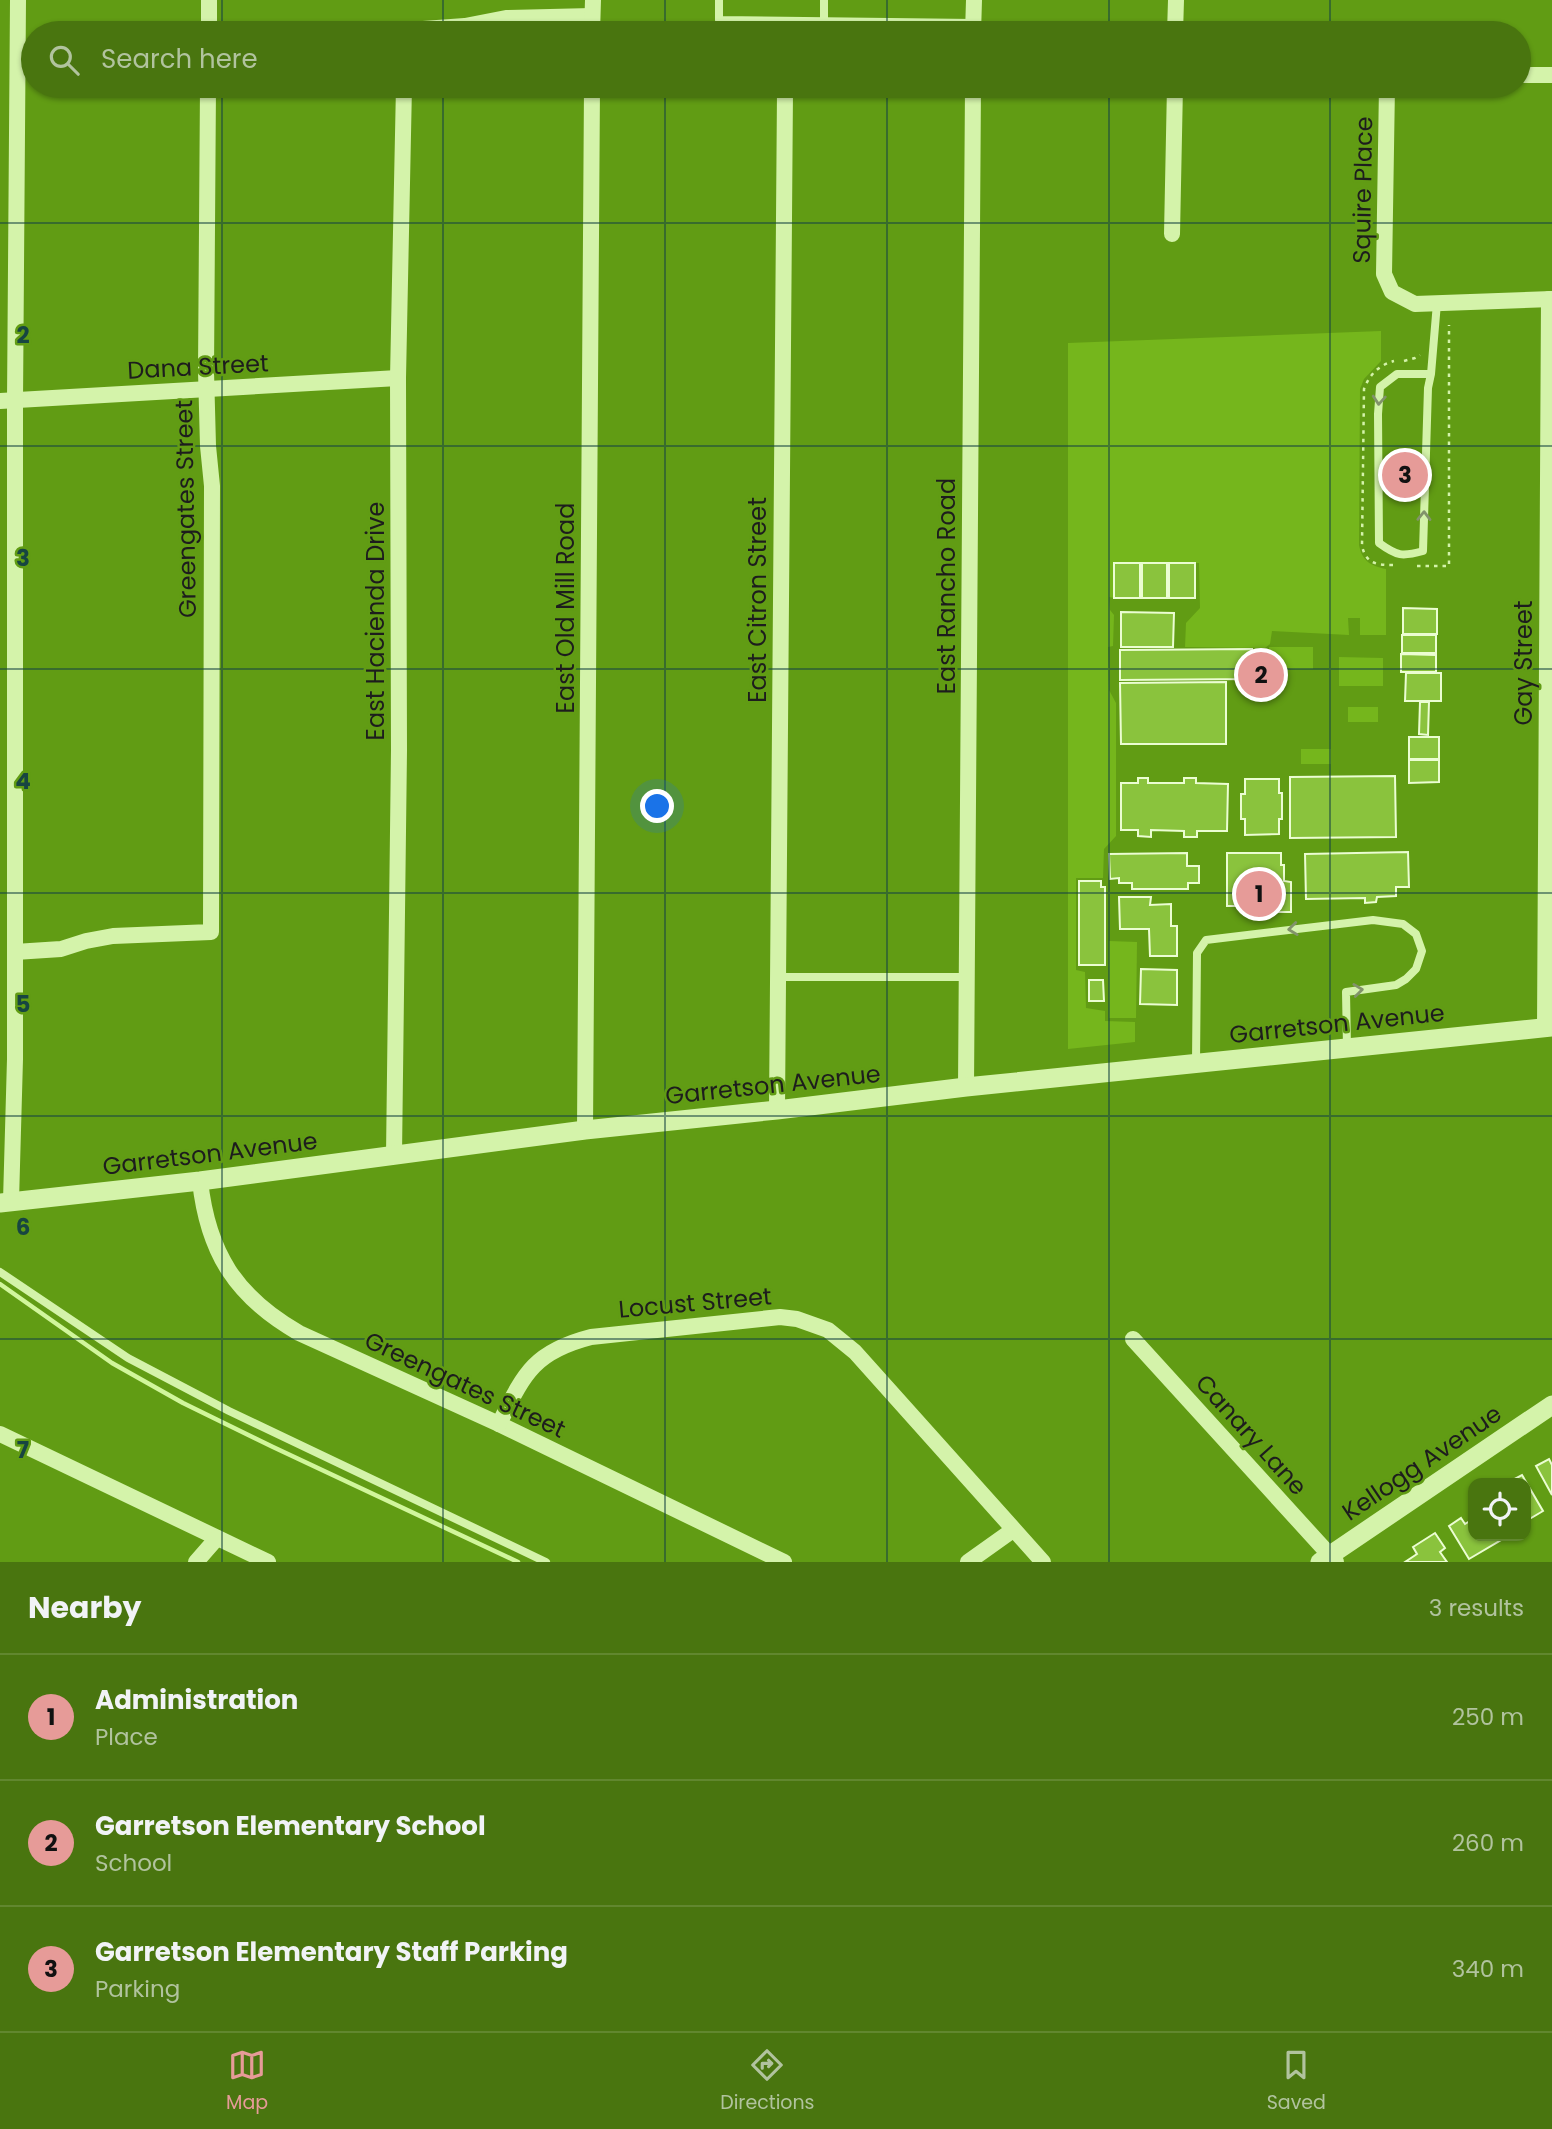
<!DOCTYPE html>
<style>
:root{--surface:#49750f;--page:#537d1d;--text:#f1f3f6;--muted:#b1c39e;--line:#61872f;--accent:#e69b98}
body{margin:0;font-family:Poppins,sans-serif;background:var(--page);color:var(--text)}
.controls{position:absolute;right:21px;bottom:21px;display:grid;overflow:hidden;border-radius:14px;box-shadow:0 2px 5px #0004}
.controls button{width:63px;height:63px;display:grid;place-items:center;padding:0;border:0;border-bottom:2px solid var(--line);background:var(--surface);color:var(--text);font:35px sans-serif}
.you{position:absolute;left:658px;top:807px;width:24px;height:24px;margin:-18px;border:5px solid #fff;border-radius:50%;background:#1a73e8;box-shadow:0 0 0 10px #1a73e833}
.badge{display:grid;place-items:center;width:46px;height:46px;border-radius:50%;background:var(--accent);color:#111;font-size:23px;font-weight:700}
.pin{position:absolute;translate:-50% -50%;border:4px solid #fff;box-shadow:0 2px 7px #0006}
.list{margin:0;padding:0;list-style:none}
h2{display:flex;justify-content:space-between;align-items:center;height:91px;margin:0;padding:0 28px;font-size:30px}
h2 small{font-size:23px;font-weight:400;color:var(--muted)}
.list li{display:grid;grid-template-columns:46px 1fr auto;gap:21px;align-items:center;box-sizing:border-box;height:126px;padding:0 28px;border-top:2px solid var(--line)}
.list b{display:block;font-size:26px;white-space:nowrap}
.list p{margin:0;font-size:23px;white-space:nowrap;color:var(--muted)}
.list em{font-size:23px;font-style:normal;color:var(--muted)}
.icon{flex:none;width:38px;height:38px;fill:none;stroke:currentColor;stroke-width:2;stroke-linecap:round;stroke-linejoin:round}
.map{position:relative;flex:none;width:1552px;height:1562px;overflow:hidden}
.search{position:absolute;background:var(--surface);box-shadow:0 2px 5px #0004;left:21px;right:21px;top:21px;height:77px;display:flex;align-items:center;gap:18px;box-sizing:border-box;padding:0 24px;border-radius:38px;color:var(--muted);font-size:26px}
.sheet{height:469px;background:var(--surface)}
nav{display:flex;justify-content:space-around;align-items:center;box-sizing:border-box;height:98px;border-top:2px solid var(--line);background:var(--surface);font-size:19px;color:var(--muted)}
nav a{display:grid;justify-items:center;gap:4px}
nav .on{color:var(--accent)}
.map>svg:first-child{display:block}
.green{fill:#75b61c}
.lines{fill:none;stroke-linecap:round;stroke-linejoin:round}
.stream{stroke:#d1f69c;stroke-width:4.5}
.building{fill:#8ac33d;stroke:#ebfdd2;stroke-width:2}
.path{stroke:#d4f3aa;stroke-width:2.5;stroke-dasharray:3.5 5;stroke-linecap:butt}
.service{stroke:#d4f3aa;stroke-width:8}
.minor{stroke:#d4f3aa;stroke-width:16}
.tertiary{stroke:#d4f3aa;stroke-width:19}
.oneway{stroke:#82936b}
.grid{fill:none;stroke:#174541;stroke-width:2;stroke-opacity:0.55}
.labels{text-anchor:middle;stroke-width:5;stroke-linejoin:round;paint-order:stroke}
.street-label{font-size:24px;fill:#1d1d1d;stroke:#619c14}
.grid-label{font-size:23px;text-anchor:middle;font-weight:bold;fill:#174541;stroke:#619c14;stroke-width:5;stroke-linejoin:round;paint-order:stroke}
</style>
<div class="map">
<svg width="1552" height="1562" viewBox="0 0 1552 1562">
<rect width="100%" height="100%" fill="#619c14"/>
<g class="green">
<path d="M 1381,331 L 1381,361 L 1364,379 L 1360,389 L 1359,545 C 1362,561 1371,566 1386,569 L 1386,635 L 1360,635 L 1360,618 L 1348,618 L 1349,635 L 1272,631 L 1270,644 L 1265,648 L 1185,647 L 1186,623 L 1200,608 L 1199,563 L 1114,563 L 1114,598 L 1109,597 L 1110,610 L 1114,615 L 1113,646 L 1108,647 L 1109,690 L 1116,703 L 1116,836 L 1104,849 L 1103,878 L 1076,878 L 1076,970 L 1085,972 L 1086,1008 L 1105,1011 L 1105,1021 L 1135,1022 L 1135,1042 L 1068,1049 L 1068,343 Z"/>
<rect x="1269" y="647" width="44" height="22"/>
<path d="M 1339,657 L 1383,658 L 1383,686 L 1339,686 Z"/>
<rect x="1348" y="707" width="30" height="15"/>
<rect x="1301" y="749" width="30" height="15"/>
<path d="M 1109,941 L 1137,942 L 1136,1018 L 1109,1018 Z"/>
</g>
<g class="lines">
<path class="stream" d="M 0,1284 L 112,1363 L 183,1403 L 273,1447 L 518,1562"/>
</g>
<g class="building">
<rect x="1114" y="563" width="26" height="35"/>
<rect x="1142" y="563" width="25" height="35"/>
<rect x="1169" y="563" width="26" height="35"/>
<path d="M 1403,608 L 1437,609 L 1437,634 L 1403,634 Z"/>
<path d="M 1121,612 L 1174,613 L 1173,647 L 1121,647 Z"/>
<rect x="1402" y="635" width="34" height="18"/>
<path d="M 1252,649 L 1252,679 L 1120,680 L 1120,650 Z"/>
<path d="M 1401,654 L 1436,655 L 1436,672 L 1401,672 Z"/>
<path d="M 1406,673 L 1441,673 L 1441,701 L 1405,701 Z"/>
<path d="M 1226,682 L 1226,744 L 1121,744 L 1120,683 Z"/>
<path d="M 1420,702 L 1429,702 L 1428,735 L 1419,734 Z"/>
<rect x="1409" y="737" width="30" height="22"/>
<path d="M 1409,760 L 1439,760 L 1439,782 L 1409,783 Z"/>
<path d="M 1395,776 L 1396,837 L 1290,838 L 1290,777 Z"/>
<path d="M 1138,778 L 1148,778 L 1148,783 L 1184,783 L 1184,778 L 1196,778 L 1196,783 L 1228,784 L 1227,831 L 1197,831 L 1197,837 L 1184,837 L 1184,831 L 1151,830 L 1151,837 L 1138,836 L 1138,830 L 1121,830 L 1121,783 L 1138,783 Z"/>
<path d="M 1245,779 L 1279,779 L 1279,793 L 1282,793 L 1282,819 L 1279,819 L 1279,834 L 1245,835 L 1245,819 L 1241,819 L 1241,794 L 1245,794 Z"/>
<path d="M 1408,852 L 1409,887 L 1396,887 L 1396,896 L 1377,897 L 1376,902 L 1365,903 L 1365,898 L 1306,899 L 1305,854 Z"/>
<path d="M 1187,853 L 1187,866 L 1199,866 L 1199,883 L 1188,883 L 1188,889 L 1132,889 L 1132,883 L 1119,883 L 1119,878 L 1110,879 L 1109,854 Z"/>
<path d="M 1227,853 L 1281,853 L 1281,865 L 1284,865 L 1284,881 L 1291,882 L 1291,912 L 1259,912 L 1259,906 L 1227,906 Z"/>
<path d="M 1079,881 L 1101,881 L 1101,887 L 1105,887 L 1105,965 L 1079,965 Z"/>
<path d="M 1119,897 L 1151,897 L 1150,905 L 1171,904 L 1171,926 L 1177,926 L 1177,956 L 1150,956 L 1149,929 L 1120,929 Z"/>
<path d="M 1141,969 L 1177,970 L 1177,1005 L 1140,1004 Z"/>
<path d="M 1089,980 L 1103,980 L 1104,1001 L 1089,1001 Z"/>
<path d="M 1549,1459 L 1552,1465 L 1552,1495 L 1536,1466 Z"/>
<path d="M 1522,1475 L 1543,1511 L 1526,1521 L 1526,1483 L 1507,1483 Z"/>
<path d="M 1461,1518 L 1465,1524 L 1473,1519 L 1473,1536 L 1499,1536 L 1501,1540 L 1469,1559 L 1449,1526 Z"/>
<path d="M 1435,1533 L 1445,1548 L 1440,1552 L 1447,1562 L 1405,1562 L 1417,1554 L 1413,1547 Z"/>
</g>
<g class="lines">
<g class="path">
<path d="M 1404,361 L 1415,358 L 1420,355"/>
<path d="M 1393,565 C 1377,565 1366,564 1362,546 L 1364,389 C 1369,375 1379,365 1394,361"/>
<path d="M 1417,566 L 1449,566 L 1449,325"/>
</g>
<g class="service">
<path d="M 719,0 L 719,20 L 974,23"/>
<path d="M 824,33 L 824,0"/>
<path d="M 1431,374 L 1397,374 L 1380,387 L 1378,414 L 1379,543 C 1397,556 1402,557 1423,551 L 1428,388 L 1431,374 L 1437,303"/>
<path d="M 778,977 L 967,977"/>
<path d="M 1196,1063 L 1197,953 L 1206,940 L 1373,920 L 1403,924 L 1416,934 L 1422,951 L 1416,969 L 1406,979 L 1396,985 L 1346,992 L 1347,1047"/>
<path d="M 0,1272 L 128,1358 L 229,1411 L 546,1562"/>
</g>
<g class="minor">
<path d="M 209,33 L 209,0"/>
<path d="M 413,33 L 423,29 L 465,26 L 506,18 L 592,16"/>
<path d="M 592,33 L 593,0"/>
<path d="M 973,33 L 974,0"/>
<path d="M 1175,33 L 1176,0"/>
<path d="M 1519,75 L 1552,75"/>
<path d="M 1387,86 L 1384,274 L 1392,292 L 1415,304 L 1552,299"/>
<path d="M 1172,234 L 1175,86"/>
<path d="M 0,401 L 398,378"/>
<path d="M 15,952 L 61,949 L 86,941 L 113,936 L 211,932 L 212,486 L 208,446 L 206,371 L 208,86"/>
<path d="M 1545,1028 L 1549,299"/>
<path d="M 966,1087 L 973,86"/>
<path d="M 777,1110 L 785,91 L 787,86"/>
<path d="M 585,1130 L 592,86"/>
<path d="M 394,1156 L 399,750 L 398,378 L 404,86"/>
<path d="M 200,1181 C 208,1253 236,1297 299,1333 L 499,1424 L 784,1562"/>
<path d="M 11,1201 L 15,1059 L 15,400 L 18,0"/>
<path d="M 1133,1339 L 1336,1562"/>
<path d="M 499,1424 C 524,1374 533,1352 591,1337 L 780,1317 L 797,1319 L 828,1330 L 855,1352 L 1043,1562"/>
<path d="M 0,1434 L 268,1562"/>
<path d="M 196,1562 L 217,1538"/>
<path d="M 968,1562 L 1013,1530"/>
</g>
<g class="tertiary">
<path d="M 0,1203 L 200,1181 L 585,1130 L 777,1110 L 966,1087 L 1552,1027"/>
<path d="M 1320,1562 L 1552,1405"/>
</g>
</g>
<defs><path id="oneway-chevron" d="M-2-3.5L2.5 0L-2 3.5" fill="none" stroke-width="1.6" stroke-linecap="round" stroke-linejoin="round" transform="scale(1.75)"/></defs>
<g class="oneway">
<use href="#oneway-chevron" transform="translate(1379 400) rotate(94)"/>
<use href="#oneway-chevron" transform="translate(1424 516) rotate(-89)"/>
<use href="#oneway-chevron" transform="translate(1293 929) rotate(173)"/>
<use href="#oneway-chevron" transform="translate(1358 990) rotate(-7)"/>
</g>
<path class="grid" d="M 222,0 L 222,33M 443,0 L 443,33M 665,0 L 665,33M 887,0 L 887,33M 1109,0 L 1109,33M 1330,0 L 1330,33M 222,86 L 222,1562M 443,86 L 443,1562M 665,86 L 665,1562M 887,86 L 887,1562M 1109,86 L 1109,1562M 1330,86 L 1330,1562M 0,223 L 1552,223M 0,446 L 1552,446M 0,669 L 1552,669M 0,893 L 1552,893M 0,1116 L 1552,1116M 0,1339 L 1552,1339"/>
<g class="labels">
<g class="street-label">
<text transform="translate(1363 190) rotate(-89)" y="8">Squire Place</text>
<text transform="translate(198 367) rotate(-3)" y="8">Dana Street</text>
<text transform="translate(186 509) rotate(-91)" y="8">Greengates Street</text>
<text transform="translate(947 586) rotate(-90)" y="8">East Rancho Road</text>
<text transform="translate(758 600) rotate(-90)" y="8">East Citron Street</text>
<text transform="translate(566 608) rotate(-90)" y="8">East Old Mill Road</text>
<text transform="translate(376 621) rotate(-90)" y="8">East Hacienda Drive</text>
<text transform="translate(1524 663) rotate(-90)" y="8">Gay Street</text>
<text transform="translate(1337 1024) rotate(-6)" y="8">Garretson Avenue</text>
<text transform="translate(773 1085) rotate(-6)" y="8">Garretson Avenue</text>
<text transform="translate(210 1154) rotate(-7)" y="8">Garretson Avenue</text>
<text transform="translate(695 1303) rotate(-5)" y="8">Locust Street</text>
<text transform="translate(465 1385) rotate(25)" y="8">Greengates Street</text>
<text transform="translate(1251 1435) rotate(48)" y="8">Canary Lane</text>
<text transform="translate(1422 1463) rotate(-34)" y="8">Kellogg Avenue</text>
</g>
</g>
<g class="grid-label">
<text x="23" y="343">2</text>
<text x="23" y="566">3</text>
<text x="23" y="789">4</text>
<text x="23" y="1012">5</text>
<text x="23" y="1235">6</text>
<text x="23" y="1458">7</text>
</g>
</svg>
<div class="controls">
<button><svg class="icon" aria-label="locate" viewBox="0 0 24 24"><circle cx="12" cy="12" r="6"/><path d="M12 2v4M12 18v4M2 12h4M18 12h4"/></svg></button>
</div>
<div class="you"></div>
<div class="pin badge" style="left:1259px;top:894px">1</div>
<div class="pin badge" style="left:1261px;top:675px">2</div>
<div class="pin badge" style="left:1405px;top:475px">3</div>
<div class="search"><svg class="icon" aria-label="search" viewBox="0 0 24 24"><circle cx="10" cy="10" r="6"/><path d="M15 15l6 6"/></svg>Search here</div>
</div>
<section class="sheet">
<h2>Nearby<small>3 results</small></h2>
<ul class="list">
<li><span class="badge">1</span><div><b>Administration</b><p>Place</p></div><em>250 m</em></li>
<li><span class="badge">2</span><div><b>Garretson Elementary School</b><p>School</p></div><em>260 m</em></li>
<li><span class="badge">3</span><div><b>Garretson Elementary Staff Parking</b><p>Parking</p></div><em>340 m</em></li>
</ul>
</section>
<nav>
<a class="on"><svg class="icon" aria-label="map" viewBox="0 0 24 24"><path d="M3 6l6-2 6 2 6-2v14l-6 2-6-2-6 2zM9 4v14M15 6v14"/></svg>Map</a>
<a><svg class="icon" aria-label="directions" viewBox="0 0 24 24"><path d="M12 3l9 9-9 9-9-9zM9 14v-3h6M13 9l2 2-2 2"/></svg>Directions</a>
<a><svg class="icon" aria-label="saved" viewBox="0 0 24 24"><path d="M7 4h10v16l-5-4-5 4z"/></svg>Saved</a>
</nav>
